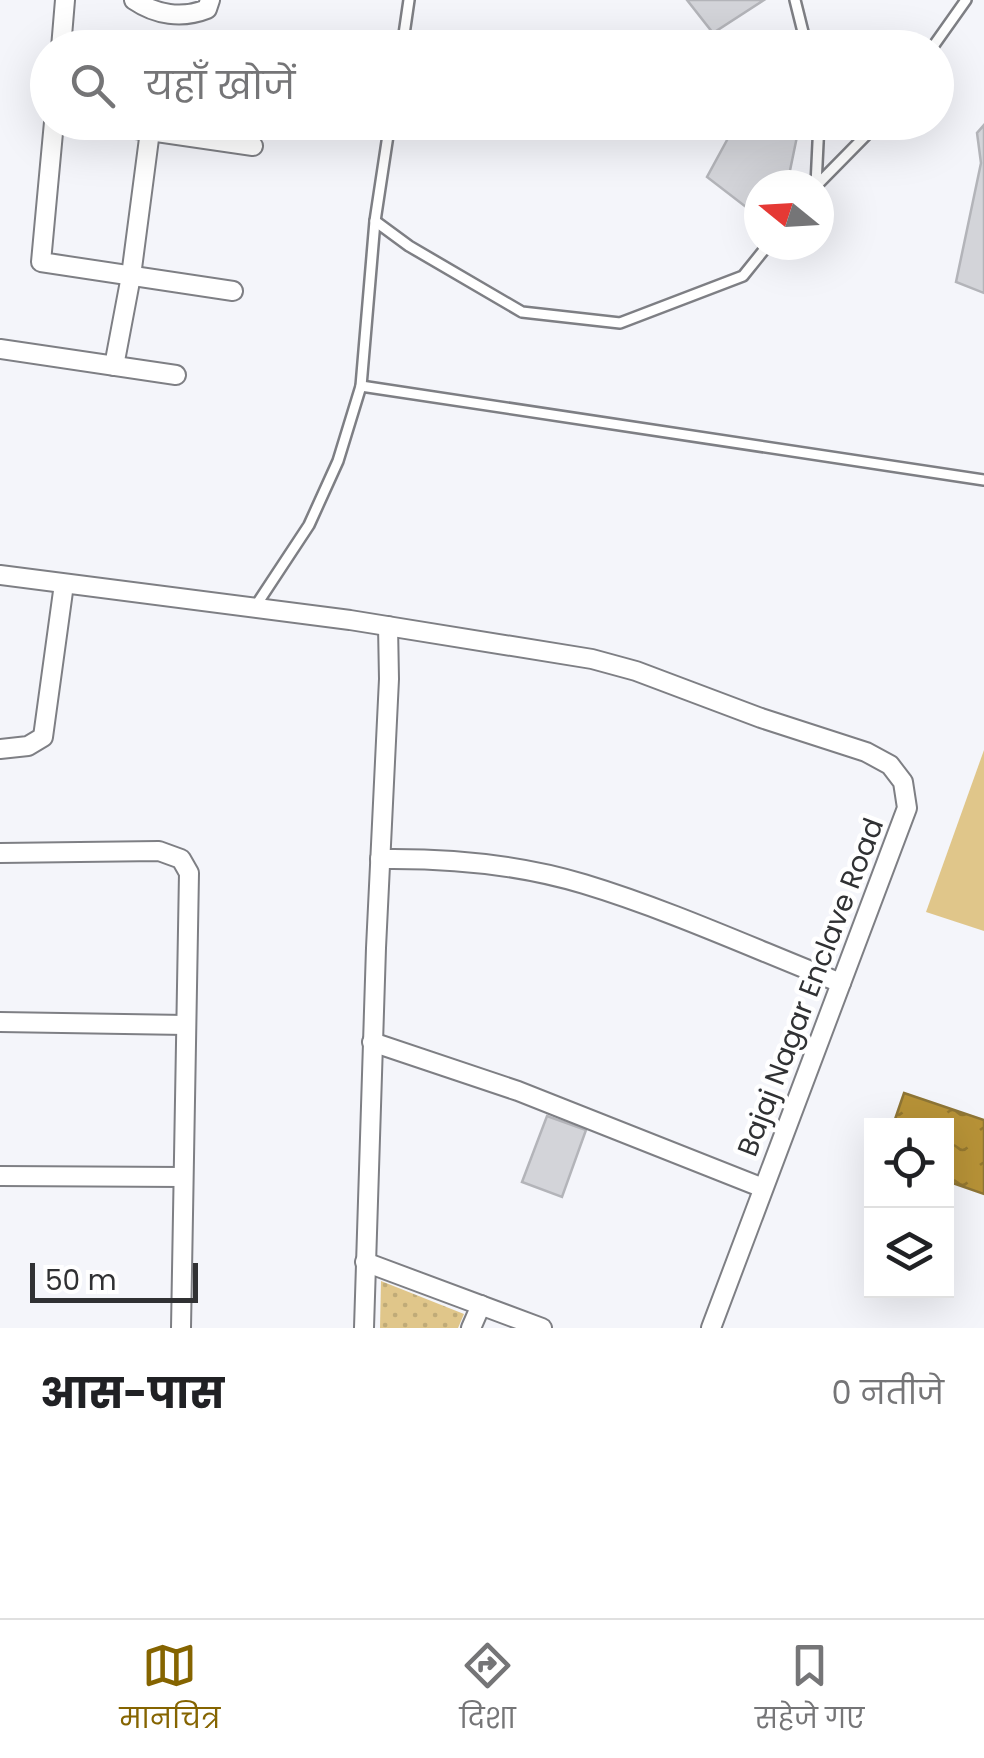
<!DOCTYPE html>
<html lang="hi">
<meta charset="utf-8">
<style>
:root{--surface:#fff;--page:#f2f2f2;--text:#202124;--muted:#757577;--line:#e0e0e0;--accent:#856400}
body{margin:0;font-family:Poppins,"Noto Sans Devanagari",sans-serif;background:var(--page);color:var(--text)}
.controls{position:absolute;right:30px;bottom:30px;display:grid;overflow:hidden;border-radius:0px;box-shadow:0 10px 40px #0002}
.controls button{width:90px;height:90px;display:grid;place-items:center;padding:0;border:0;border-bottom:2px solid var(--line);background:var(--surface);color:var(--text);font:50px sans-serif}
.compass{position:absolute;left:744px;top:170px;width:90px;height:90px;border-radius:50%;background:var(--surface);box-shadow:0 10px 40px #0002;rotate:288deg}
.scale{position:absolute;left:30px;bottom:25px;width:168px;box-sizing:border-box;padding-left:10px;border:5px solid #303133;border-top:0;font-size:28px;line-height:35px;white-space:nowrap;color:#303133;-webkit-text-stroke:8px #fff;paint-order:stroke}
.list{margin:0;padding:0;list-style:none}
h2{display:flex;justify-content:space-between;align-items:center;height:130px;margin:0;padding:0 40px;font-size:42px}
h2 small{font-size:32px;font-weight:400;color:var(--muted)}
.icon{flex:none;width:55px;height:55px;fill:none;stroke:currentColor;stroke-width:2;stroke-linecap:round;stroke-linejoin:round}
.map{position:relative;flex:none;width:984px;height:1328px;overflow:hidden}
.search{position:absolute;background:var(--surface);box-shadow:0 10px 40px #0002;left:30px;right:30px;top:30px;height:110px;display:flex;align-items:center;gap:25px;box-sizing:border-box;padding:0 35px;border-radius:55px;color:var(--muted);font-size:38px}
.sheet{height:290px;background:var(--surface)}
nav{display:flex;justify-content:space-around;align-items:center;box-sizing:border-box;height:140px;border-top:2px solid var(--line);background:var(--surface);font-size:28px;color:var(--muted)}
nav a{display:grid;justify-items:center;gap:5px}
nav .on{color:var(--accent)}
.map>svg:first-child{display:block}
.park{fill:url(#park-dots)}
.pitch{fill:#e0c68a}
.water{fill:url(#water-ripples);stroke:#8e7536;stroke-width:2.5}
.building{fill:#d3d4d9;stroke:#b3b4b9;stroke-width:2.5}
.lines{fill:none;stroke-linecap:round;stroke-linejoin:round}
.lane-casing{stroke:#7e7f84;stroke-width:14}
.street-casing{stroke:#7e7f84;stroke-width:22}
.lane{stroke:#fff;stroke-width:9}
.street{stroke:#fff;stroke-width:18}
.labels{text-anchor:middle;stroke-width:9;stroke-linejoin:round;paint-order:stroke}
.street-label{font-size:28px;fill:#303133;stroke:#fff}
</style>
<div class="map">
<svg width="984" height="1328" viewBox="0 0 984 1328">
<defs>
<pattern id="park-dots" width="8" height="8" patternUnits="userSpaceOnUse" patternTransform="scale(2.5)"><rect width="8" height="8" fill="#e0c68a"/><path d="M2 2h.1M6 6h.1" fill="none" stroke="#c0ab78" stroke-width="1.8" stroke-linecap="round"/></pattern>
<pattern id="water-ripples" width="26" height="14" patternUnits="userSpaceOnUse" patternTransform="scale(2.5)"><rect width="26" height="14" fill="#b79237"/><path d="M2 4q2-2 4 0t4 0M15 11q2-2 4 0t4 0" fill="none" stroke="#95782f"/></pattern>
</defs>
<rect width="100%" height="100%" fill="#f4f5fa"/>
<path class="park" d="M 381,1281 L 464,1314 L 458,1328 L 380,1328 Z"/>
<path class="pitch" d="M 984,750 L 984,931 L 926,912 Z"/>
<path class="water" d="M 904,1093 L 984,1120 L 984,1194 L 947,1181 L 946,1126 L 893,1125 Z"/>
<g class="building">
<path d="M 687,0 L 764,0 L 713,33 Z"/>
<path d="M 733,122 L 800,122 L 787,185 L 759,185 L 759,217 L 707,177 L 733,129 Z"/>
<path d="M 984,125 L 984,293 L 956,282 L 981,163 L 977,133 Z"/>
<path d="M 547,1116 L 586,1130 L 562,1197 L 522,1182 Z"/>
</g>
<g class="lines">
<defs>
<g id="lane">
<path d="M 795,0 L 807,48"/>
<path d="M 402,48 L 409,0"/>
<path d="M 932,48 L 966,0"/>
<path d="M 816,185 L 819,122"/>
<path d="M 817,185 L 879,122"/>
<path d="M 375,221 L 409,246 L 522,312 L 620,323 L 743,276 L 768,245"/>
<path d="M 361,386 L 984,480"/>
<path d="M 255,607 L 309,525 L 338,461 L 361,386 L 375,221 L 390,122"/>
</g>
<g id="street">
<path d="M 134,0 C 156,15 182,19 207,9 L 210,0"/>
<path d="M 61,48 L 65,0"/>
<path d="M 54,122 L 41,262 L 233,291"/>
<path d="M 88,122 L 253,146"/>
<path d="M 0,349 L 176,375"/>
<path d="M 114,366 L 131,276 L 150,131"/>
<path d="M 0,575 L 350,620 L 592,659 L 636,671 L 761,718 L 866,752 L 890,765 L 903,782 L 907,808 L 711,1328"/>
<path d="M 0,749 L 28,746 L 43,737 L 64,584"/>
<path d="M 0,853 L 159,851 L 181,859 L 189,873 L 181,1328"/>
<path d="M 380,859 C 448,858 518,864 584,884 C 670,910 757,950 841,983"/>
<path d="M 0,1022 L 186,1025"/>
<path d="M 372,1042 L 518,1091 L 763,1188"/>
<path d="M 0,1176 L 183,1177"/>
<path d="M 365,1262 L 542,1328"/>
<path d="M 364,1328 L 376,948 L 389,679 L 388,626"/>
<path d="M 471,1328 L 481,1305"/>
</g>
</defs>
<use href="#lane" class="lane-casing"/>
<use href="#street" class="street-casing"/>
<use href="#lane" class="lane"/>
<use href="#street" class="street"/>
</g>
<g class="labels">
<g class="street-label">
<text transform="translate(810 987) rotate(-69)" y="10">Bajaj Nagar Enclave Road</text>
</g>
</g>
</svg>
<div class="controls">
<button><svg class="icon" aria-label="locate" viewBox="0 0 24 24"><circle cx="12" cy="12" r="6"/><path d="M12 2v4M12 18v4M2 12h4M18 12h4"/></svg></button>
<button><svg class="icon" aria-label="layers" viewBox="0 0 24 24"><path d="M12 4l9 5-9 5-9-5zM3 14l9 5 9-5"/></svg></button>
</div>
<svg class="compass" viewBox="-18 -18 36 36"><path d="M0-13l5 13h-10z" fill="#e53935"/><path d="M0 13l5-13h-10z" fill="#757577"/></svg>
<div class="scale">50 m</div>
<div class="search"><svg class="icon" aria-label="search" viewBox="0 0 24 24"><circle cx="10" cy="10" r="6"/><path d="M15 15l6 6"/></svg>यहाँ खोजें</div>
</div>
<section class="sheet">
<h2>आस-पास<small>0 नतीजे</small></h2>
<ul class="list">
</ul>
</section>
<nav>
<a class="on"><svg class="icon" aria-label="map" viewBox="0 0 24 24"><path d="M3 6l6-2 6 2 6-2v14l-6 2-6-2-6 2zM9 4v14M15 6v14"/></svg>मानचित्र</a>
<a><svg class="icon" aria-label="directions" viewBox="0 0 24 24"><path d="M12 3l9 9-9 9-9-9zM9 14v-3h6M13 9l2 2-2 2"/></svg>दिशा</a>
<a><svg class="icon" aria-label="saved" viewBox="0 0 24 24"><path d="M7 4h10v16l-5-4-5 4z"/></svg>सहेजे गए</a>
</nav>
